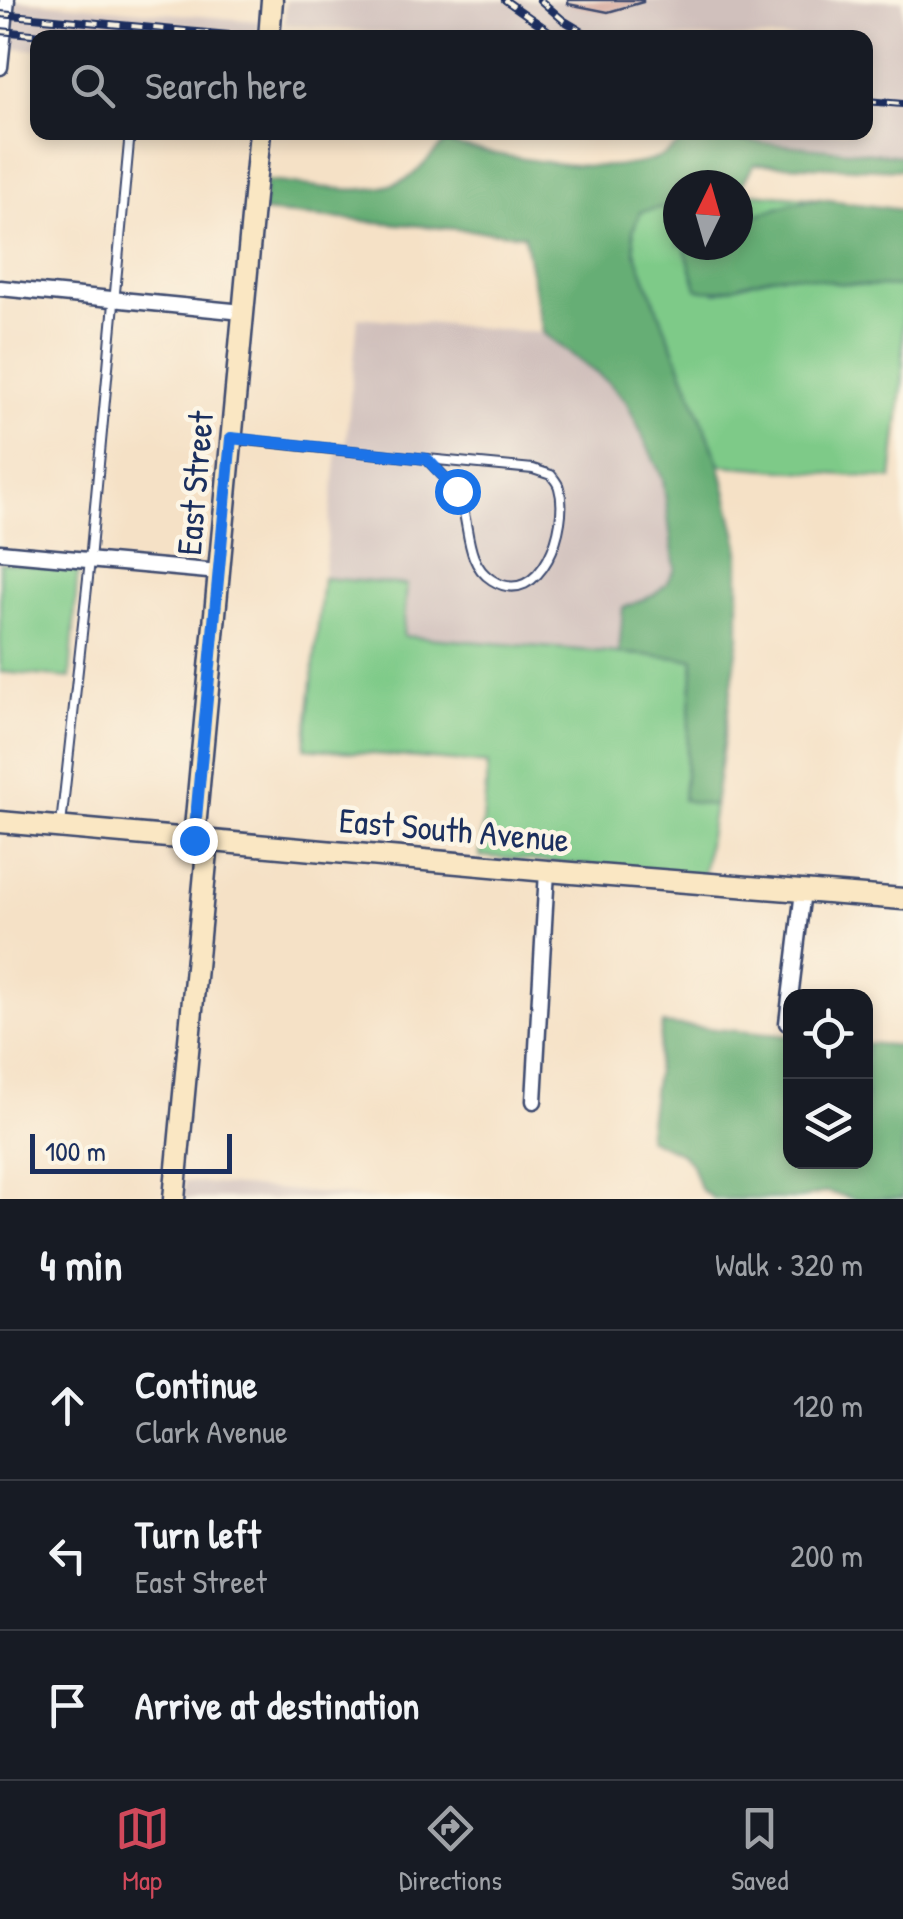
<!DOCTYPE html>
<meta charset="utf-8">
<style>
:root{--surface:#171b24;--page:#20242c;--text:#f1f3f6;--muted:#9ea1a6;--line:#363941;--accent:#d1495b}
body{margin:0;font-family:"Patrick Hand",sans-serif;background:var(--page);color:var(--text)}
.controls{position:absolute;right:30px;bottom:30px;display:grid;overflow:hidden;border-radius:20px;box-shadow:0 5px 15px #0003}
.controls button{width:90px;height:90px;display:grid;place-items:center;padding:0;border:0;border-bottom:2px solid var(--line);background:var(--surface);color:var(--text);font:50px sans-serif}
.compass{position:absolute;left:663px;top:170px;width:90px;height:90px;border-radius:50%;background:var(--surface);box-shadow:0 5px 15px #0003;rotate:5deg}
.scale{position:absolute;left:30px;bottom:25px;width:202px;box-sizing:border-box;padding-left:10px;border:5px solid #1b2f5e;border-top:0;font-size:28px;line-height:35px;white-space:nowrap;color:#1b2f5e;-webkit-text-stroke:8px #fcf5e5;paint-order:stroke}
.stop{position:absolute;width:30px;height:30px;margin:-22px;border:8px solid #1a73e8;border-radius:50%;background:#fff}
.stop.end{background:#1a73e8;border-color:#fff;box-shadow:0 2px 10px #0008}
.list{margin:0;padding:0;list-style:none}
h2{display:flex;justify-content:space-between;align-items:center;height:130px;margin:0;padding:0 40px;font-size:42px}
h2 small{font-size:32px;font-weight:400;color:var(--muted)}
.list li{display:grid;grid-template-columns:65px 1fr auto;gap:30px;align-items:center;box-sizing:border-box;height:150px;padding:0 40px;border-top:2px solid var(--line)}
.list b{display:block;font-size:38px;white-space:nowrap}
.list p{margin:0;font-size:32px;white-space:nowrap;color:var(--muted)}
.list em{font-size:32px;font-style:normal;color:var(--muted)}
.icon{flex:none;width:55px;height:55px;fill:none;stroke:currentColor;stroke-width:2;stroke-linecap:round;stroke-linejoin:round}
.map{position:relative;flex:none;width:903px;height:1199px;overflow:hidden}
.search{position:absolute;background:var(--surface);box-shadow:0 5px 15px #0003;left:30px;right:30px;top:30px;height:110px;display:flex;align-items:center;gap:25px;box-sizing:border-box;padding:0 35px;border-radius:20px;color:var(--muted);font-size:38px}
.sheet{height:580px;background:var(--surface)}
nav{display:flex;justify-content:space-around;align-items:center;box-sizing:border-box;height:140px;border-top:2px solid var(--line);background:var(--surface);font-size:28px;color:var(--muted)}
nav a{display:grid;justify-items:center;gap:5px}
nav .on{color:var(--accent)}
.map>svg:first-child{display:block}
.industrial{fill:#d0c0bc}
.green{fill:#7eca88;stroke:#4c7c73;stroke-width:2.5}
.forest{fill:#66ae74;stroke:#406e69;stroke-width:2.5}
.building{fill:#d2a197}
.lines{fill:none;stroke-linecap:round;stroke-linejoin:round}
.lane-casing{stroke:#3c4a6e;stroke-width:12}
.street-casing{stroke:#3c4a6e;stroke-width:19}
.secondary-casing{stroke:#3c4a6e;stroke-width:25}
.lane{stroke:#fff;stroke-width:8}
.street{stroke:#fff;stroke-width:14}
.secondary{stroke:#fae7c3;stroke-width:20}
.rail-casing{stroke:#1b2f5e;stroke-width:8}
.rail{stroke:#fcf5e5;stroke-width:4;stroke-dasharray:11;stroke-linecap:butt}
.route{stroke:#1a73e8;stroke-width:12}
.labels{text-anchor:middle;stroke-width:9;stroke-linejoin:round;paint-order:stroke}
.street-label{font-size:35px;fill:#1b2f5e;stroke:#fcf5e5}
</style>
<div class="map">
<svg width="903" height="1199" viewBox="0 0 903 1199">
<rect width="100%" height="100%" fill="#fcf5e5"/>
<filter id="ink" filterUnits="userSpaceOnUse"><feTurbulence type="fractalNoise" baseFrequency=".01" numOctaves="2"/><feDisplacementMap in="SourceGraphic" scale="20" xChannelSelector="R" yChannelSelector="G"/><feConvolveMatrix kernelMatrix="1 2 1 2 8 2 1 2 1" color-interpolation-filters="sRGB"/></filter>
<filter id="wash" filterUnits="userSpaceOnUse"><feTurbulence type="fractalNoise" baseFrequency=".0048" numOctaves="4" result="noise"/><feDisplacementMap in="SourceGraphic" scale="40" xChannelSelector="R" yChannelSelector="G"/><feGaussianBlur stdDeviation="2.25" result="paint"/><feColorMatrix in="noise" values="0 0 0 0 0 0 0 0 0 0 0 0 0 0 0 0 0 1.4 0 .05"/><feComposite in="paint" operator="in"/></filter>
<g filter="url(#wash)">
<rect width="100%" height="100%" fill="#f5e1c6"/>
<g class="industrial">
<path d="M 12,0 L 259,21 L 258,37 L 38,38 L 37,50 L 8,47 Z"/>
<path d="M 286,0 L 903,0 L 903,156 L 651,133 L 866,132 L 866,38 L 438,38 L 284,24 Z"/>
<path d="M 358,317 L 543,333 L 608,382 L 626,401 L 663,479 L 675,569 L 667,583 L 654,595 L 623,608 L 619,653 L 402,636 L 323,578 L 338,442 L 346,442 Z"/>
<path d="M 185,1181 L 382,1199 L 183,1199 Z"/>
</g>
<g class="green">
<path d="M 738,192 L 822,199 L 793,203 L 738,221 Z"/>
<path d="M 678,204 L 678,245 L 684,245 L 715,293 L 762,278 L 784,275 L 811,275 L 834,283 L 903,287 L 903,376 L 892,479 L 720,465 L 635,252 L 633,230 L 640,212 Z"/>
<path d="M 0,562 L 78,570 L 70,678 L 0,672 Z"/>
<path d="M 323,578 L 407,585 L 403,636 L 694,659 L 683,799 L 714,806 L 703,876 L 480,856 L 488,764 L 305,748 Z"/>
</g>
<g class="forest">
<path d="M 689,136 L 903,156 L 903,170 L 754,164 L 738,192 L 738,185 L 678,185 L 678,204 L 640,212 L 633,230 L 635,252 L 720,465 L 739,545 L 739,638 L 714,806 L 683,800 L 694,659 L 619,653 L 623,608 L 654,595 L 667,583 L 675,569 L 663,479 L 626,401 L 608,382 L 543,333 L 524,235 L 262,212 L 266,181 C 309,184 365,199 405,180 C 419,173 431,154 445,143 C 498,155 615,181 664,155 C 673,150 681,142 689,136 Z"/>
<path d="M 822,199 L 903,210 L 903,287 C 880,285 855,287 833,282 C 817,279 804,274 787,275 C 755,276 727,296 697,289 L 684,245 L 738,245 L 738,221 L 793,203 Z"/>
<path d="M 662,1024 L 790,1036 L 790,1162 L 866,1162 L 866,1043 L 903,1046 L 903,1199 L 855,1199 L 827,1192 L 798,1199 L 714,1199 L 700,1189 L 692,1165 L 682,1154 L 647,1138 Z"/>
</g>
<g id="blocks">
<path class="building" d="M 568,0 L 643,0 L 643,2 L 608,12 L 568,4 Z"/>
</g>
</g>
<g filter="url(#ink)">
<use href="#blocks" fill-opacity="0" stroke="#3c4a6e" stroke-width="2.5"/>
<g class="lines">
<defs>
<g id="lane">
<path d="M 236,439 L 427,459"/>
<path d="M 427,459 L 533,469 L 551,475 C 554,479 558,483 559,488 C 570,524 541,611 492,580 C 463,562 471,521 458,494 C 452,482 436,470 427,459 Z"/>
<path d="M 61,825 L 90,560 L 130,132"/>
</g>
<g id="street">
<path d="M 0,67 L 7,0"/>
<path d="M 0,288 L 243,312"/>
<path d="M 0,552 L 219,572"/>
<path d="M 787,1023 L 803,891"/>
<path d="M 534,1101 L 547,871"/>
</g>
<g id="secondary">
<path d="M 269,38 L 272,0"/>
<path d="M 0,822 L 547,871 L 903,899"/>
<path d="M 194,839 L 260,132"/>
<path d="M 174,1199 L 208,841"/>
</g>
</defs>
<use href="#lane" class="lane-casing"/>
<use href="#street" class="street-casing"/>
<use href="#secondary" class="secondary-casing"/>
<use href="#lane" class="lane"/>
<use href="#street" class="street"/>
<use href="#secondary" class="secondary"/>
<defs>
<g id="rail">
<path d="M 505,0 L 559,38"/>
<path d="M 540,0 L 563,20 L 593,38"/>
<path d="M 0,14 L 262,38"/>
<path d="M 0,31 L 74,38"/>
<path d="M 866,101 L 903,104"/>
</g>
</defs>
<use href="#rail" class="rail-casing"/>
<use href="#rail" class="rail"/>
</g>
</g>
<g class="lines" filter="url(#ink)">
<path class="route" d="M 194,840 L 231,438 L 427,459 L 457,491"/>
</g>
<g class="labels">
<g class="street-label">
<text transform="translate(195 483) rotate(-85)" y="12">East Street</text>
<text transform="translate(454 830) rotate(5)" y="12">East South Avenue</text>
</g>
</g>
</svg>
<div class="controls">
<button><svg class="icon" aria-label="locate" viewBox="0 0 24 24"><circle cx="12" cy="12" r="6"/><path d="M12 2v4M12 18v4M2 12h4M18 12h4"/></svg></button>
<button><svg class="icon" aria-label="layers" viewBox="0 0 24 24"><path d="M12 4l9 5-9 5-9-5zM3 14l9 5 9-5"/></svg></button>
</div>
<svg class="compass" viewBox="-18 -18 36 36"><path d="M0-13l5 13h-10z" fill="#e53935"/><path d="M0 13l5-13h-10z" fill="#9ea1a6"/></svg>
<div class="scale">100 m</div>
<div class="stop" style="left:457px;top:491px"></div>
<div class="stop end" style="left:194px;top:840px"></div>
<div class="search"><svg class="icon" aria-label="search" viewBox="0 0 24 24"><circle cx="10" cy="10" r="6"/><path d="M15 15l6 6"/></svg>Search here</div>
</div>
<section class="sheet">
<h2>4 min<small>Walk · 320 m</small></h2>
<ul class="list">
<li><svg class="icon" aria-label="ahead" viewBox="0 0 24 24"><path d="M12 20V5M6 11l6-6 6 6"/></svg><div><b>Continue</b><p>Clark Avenue</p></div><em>120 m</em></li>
<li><svg class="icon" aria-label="left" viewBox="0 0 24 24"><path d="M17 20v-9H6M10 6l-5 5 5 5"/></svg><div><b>Turn left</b><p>East Street</p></div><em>200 m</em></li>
<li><svg class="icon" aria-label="arrive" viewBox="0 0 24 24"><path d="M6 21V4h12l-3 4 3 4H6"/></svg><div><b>Arrive at destination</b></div></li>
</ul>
</section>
<nav>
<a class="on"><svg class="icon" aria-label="map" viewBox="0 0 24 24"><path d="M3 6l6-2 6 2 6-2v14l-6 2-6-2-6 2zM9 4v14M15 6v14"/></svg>Map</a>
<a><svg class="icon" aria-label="directions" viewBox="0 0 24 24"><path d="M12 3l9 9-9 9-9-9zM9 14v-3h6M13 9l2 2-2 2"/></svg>Directions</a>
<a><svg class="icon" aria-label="saved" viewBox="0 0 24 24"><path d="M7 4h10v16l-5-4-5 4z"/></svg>Saved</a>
</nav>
